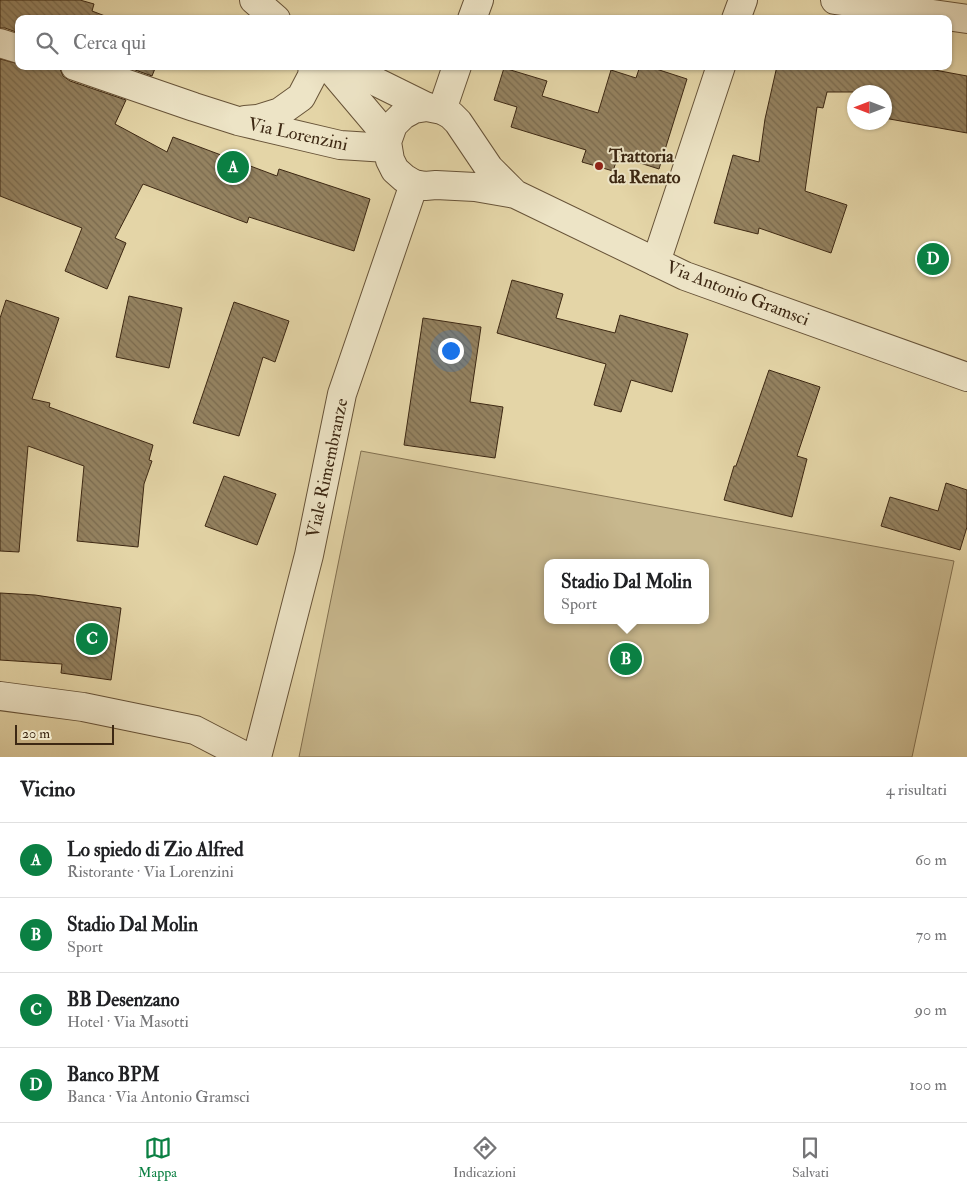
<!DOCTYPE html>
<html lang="it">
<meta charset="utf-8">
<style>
:root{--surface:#fff;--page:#f6f6f6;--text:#202124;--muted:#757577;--line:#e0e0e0;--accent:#0b8043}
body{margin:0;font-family:"IM FELL Double Pica",serif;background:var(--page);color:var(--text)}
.compass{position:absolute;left:847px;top:85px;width:45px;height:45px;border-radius:50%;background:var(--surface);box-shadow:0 1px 4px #0004;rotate:270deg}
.scale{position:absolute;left:15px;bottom:12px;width:99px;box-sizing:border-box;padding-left:5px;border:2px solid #3d2813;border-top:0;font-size:14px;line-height:18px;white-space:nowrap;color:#3d2813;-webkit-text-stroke:4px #ede4c6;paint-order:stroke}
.you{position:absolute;left:450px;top:350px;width:18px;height:18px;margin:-12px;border:4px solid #fff;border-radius:50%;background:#1a73e8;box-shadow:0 0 0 8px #1a73e833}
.badge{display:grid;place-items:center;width:32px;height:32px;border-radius:50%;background:var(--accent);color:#fff;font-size:16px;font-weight:700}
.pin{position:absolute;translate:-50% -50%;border:2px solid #fff;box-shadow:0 1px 5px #0006}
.popup{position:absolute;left:544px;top:559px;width:165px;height:65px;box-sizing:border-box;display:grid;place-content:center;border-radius:10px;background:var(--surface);filter:drop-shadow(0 1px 4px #0005);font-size:16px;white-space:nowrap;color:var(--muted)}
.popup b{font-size:19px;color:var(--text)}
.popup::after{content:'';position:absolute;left:50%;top:100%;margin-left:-10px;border:10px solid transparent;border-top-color:var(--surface)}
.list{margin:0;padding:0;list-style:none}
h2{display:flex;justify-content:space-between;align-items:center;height:65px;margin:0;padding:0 20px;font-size:21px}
h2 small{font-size:16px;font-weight:400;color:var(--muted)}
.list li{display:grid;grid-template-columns:32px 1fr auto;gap:15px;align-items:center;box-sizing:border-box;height:75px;padding:0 20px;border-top:1px solid var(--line)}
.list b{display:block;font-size:19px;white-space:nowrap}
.list p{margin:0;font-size:16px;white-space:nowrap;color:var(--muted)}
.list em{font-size:16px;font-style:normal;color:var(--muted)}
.icon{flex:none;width:28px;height:28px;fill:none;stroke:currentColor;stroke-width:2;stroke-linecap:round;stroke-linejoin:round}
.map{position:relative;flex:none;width:967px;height:757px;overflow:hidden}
.search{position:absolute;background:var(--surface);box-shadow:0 1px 4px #0004;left:15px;right:15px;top:15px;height:55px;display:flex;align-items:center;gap:12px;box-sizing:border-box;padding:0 18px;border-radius:10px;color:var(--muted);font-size:19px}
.sheet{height:365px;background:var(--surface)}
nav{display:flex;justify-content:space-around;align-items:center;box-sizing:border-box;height:70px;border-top:1px solid var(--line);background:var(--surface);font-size:14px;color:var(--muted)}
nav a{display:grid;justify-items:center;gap:2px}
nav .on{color:var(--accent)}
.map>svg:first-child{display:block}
.garden{fill:#c8b88e;stroke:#827050;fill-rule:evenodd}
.building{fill:url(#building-back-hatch);stroke:#3d2813}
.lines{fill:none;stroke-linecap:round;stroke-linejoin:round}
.minor-casing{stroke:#675338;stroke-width:30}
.minor{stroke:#ede4c6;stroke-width:28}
.poi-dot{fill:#8f2418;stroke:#ede4c6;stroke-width:2}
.labels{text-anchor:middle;stroke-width:4;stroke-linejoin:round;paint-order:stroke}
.street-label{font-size:18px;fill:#3d2813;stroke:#ede4c6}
.poi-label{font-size:18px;font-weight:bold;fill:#3d2813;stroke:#ede4c6;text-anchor:start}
</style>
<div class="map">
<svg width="967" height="757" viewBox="0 0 967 757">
<defs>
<pattern id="building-back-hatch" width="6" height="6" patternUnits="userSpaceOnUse" patternTransform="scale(1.25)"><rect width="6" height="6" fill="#948260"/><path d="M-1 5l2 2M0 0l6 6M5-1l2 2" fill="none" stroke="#7a6a4e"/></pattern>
</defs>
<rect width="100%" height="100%" fill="#e4d5a7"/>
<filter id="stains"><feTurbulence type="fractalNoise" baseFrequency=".004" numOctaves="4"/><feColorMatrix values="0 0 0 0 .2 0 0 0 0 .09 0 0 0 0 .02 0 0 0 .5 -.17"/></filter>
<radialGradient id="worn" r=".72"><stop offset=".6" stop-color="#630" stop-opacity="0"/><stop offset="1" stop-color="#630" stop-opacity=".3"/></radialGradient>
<path class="garden" d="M 361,451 L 954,561 L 912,757 L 299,757 ZM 547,563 L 705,563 L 705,620 L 547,620 Z"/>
<g class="building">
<path d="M 0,0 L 80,0 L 94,4 L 92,11 L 113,19 L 19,19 L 19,33 L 5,28 L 0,28 Z"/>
<path d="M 0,59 L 19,64 L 19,66 L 60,66 L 60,69 L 63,76 L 70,81 L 126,100 L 115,124 L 167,152 L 173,137 L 277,176 L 279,169 L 370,199 L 354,251 L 249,217 L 247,223 L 143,184 L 115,238 L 126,243 L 107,289 L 65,271 L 82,228 L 0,196 Z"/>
<path d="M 124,66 L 156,66 L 152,76 Z"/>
<path d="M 640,66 L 647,66 L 687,79 L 659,169 L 618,156 L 613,171 L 582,162 L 586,150 L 511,127 L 517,107 L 494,100 L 504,68 L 547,81 L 542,96 L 598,113 L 611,70 L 636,78 Z"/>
<path d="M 777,66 L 913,66 L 967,76 L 967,133 L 884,118 L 884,92 L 827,92 L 823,108 L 817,107 L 805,191 L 847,205 L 831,253 L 759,228 L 758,234 L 714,223 L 733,155 L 759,162 L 765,119 Z"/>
<path d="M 512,280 L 563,294 L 556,318 L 615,333 L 620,315 L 688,334 L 672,392 L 631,380 L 621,412 L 594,405 L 606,364 L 497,333 Z"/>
<path d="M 129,296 L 182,308 L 169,368 L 116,357 Z"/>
<path d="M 6,300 L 59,318 L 32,399 L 50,403 L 49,407 L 153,445 L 149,460 L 152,461 L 144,484 L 138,547 L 77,541 L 84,466 L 28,446 L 19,552 L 0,551 L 0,318 Z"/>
<path d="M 234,302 L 289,321 L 275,362 L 263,357 L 239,436 L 193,423 Z"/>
<path d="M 423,318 L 481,327 L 470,402 L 503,407 L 495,458 L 404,445 Z"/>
<path d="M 769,370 L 820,387 L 797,456 L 807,459 L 792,517 L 724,500 L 734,466 L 736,466 Z"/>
<path d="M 224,476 L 276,494 L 257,545 L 205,526 Z"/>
<path d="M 946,483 L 967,490 L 967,527 L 960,550 L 881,526 L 890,497 L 938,511 Z"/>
<path d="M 0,593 L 35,595 L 121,608 L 111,680 L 61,673 L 62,664 L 0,660 Z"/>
</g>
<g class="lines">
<defs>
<g id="minor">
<path d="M 254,0 L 276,19"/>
<path d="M 835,0 L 967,19"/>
<path d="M 472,19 L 479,0"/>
<path d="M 736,19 L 743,0"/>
<path d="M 0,43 L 19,49"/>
<path d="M 75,66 L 194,107 L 238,121 L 340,145 L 387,148"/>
<path d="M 328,66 L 388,137"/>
<path d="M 344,66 L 427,107"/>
<path d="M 442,110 L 457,66"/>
<path d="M 245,120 L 258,119 L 280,112 L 301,97 L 312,76 L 313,66"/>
<path d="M 515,194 L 489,168 L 458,122 L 451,115 L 442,110 L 427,107 L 414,109 L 403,115 L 393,125 L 387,142 L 390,160 L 395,170 L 404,178 L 414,184 L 425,186 L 436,185 L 475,187 L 515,194 L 685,276 L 967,377"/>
<path d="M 656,262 L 721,66"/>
<path d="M 0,696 L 83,707 L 195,730 L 247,757"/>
<path d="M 257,757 L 309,555 L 342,394 L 414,184"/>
</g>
</defs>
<use href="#minor" class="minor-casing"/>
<use href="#minor" class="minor"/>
</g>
<circle class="poi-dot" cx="599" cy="166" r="5"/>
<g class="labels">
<g class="street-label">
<text transform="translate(298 134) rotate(12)" y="6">Via Lorenzini</text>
<text transform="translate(738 293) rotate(21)" y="6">Via Antonio Gramsci</text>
<text transform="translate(327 468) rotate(-78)" y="6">Viale Rimembranze</text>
</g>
<g class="poi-label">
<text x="609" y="162">Trattoria<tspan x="609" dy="21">da Renato</tspan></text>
</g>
</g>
<rect width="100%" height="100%" filter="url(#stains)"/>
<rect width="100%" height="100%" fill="url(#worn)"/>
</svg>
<svg class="compass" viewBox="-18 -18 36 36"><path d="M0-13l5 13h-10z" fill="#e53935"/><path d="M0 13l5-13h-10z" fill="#757577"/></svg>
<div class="scale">20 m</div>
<div class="you"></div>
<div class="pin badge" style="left:233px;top:167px">A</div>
<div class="pin badge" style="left:626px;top:659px">B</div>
<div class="popup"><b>Stadio Dal Molin</b>Sport</div>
<div class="pin badge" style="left:92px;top:639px">C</div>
<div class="pin badge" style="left:933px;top:259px">D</div>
<div class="search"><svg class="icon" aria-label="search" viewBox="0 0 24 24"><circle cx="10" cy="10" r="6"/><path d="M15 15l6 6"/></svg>Cerca qui</div>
</div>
<section class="sheet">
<h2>Vicino<small>4 risultati</small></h2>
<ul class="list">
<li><span class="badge">A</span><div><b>Lo spiedo di Zio Alfred</b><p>Ristorante · Via Lorenzini</p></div><em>60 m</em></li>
<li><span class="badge">B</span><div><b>Stadio Dal Molin</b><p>Sport</p></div><em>70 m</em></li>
<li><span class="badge">C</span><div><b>BB Desenzano</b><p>Hotel · Via Masotti</p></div><em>90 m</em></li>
<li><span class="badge">D</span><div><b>Banco BPM</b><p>Banca · Via Antonio Gramsci</p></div><em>100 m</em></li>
</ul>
</section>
<nav>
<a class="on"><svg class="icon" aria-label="map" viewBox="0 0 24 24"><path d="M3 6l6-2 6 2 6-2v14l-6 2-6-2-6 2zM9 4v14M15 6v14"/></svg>Mappa</a>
<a><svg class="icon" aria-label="directions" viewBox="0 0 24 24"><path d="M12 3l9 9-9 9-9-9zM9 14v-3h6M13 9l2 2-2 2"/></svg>Indicazioni</a>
<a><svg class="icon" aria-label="saved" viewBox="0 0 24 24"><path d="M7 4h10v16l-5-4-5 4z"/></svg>Salvati</a>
</nav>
